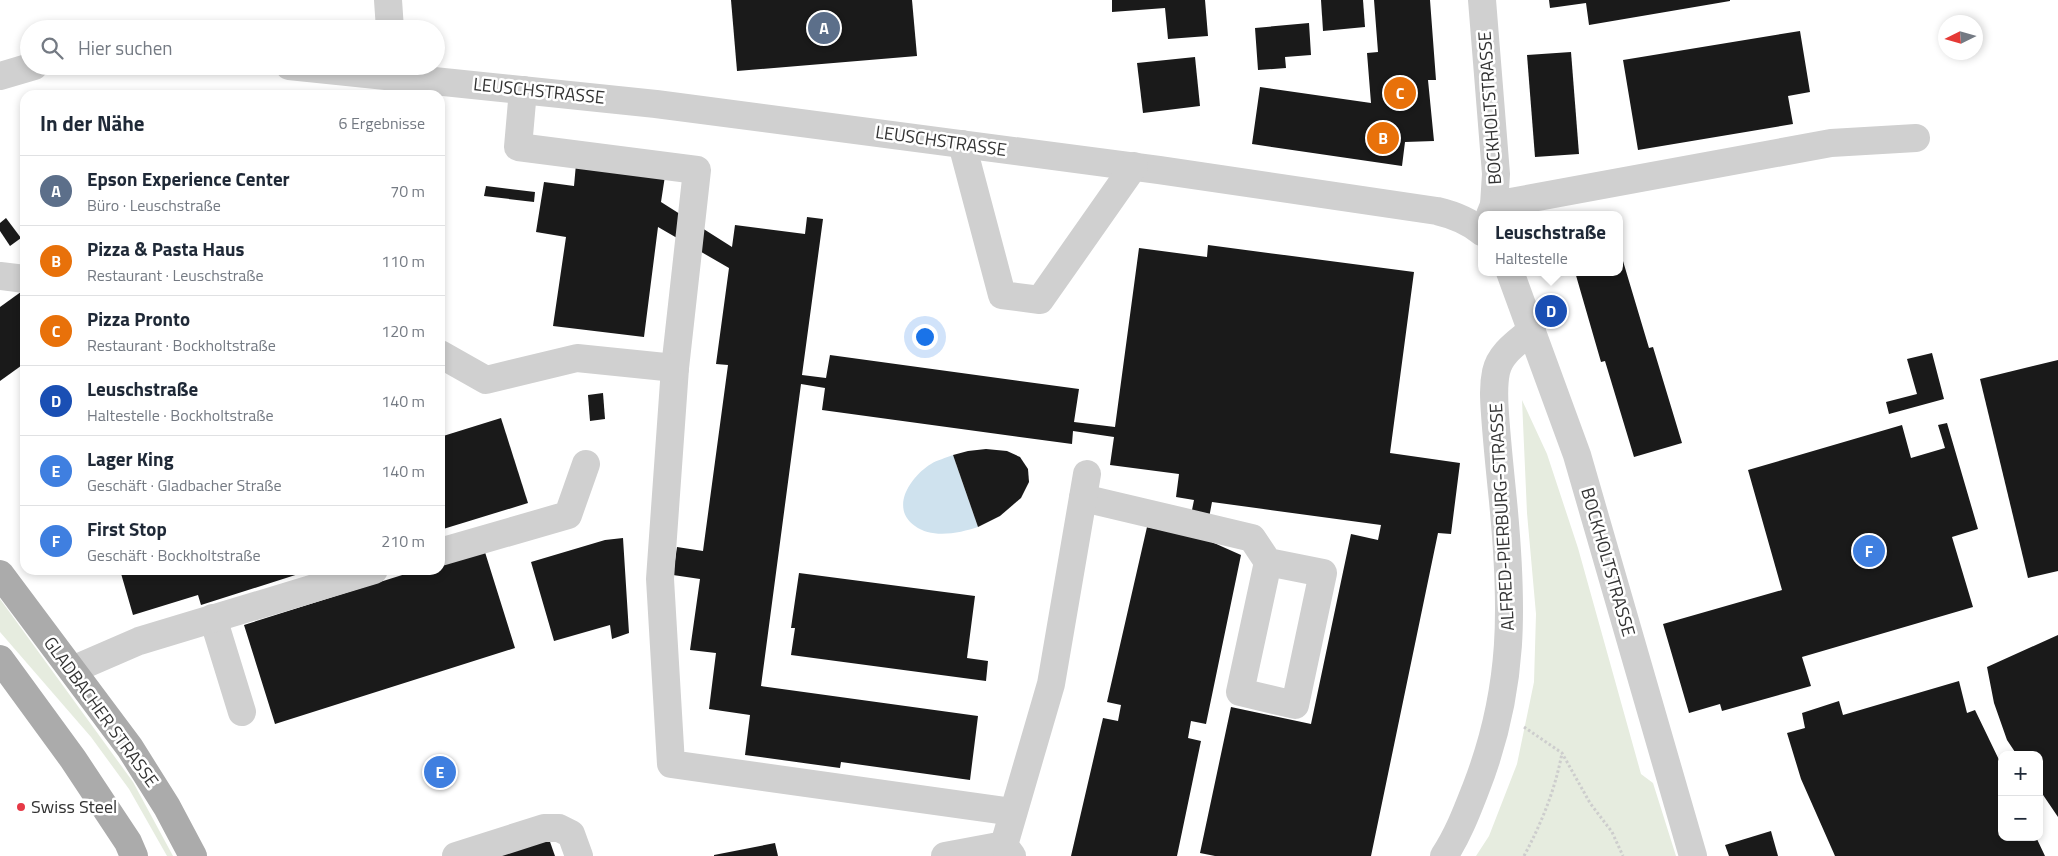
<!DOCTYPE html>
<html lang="de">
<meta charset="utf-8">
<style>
:root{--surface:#fff;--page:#f2f2f3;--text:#1f2937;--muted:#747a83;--line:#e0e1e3;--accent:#e63946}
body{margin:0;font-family:"Titillium Web",sans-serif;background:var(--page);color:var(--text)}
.controls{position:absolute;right:15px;bottom:15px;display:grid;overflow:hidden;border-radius:10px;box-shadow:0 2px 8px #0003}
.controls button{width:45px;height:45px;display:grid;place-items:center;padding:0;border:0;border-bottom:1px solid var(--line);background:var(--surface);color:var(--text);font:25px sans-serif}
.compass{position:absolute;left:1938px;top:15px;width:45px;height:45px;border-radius:50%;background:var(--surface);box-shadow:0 2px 8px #0003;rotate:265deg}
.you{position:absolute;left:924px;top:336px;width:18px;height:18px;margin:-12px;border:4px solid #fff;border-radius:50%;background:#1a73e8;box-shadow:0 0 0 8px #1a73e833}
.badge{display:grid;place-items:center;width:32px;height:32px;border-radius:50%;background:var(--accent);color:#fff;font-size:16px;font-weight:700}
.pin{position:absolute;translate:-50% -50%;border:2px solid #fff;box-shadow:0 1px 5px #0006}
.popup{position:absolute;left:1478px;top:211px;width:145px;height:65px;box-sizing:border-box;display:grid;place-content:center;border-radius:10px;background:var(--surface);filter:drop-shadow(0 1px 4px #0005);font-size:16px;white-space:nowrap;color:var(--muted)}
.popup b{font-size:19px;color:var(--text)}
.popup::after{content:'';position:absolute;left:50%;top:100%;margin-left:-10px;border:10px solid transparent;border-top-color:var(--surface)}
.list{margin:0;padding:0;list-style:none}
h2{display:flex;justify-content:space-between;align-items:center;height:65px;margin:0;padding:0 20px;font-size:21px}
h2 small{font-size:16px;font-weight:400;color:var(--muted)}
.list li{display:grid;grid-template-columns:32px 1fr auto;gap:15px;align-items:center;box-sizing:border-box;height:70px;padding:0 20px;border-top:1px solid var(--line)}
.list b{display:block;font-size:19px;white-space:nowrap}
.list p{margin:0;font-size:16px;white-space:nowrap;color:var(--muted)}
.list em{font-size:16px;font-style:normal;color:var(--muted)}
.icon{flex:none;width:28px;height:28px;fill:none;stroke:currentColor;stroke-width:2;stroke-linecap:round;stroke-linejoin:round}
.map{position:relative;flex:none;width:2058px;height:856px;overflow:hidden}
.search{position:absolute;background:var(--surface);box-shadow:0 2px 8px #0003;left:20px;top:20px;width:425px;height:55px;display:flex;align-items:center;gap:12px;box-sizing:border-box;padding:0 18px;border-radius:28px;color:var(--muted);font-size:19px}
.panel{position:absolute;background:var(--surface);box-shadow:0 2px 8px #0003;left:20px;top:90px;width:425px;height:485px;border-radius:15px}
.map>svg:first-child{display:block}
.green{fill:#e6ecdf}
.water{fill:#cfe2ee}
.building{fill:#1a1a1a}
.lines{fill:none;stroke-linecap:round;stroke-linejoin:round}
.path{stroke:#cdcdcd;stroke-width:3;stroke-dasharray:2.5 2.5;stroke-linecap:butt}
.minor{stroke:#d0d0d0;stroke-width:28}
.major{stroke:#ababab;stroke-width:28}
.poi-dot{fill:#e63946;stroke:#fff;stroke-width:2}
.labels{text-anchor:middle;stroke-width:5;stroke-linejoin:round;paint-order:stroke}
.street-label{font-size:18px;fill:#333;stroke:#fff}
.poi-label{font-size:18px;fill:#333;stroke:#fff;text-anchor:start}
</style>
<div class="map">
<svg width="2058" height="856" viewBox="0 0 2058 856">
<rect width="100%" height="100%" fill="#fff"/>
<g class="green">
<path d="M 1522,400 L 1547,454 L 1578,548 L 1641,774 L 1653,783 L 1676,856 L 1476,856 L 1489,836 L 1517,764 L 1534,682 L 1536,614 L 1527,513 Z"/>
<path d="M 0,599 L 133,782 L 173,856 L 167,856 L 129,789 L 91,737 L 0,632 Z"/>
</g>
<path class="water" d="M 953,455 L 978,527 C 960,533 932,539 915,526 C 889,508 911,476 931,464 C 937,460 946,458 953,455 Z"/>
<g class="building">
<path d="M 731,0 L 912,0 L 917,56 L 737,71 Z"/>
<path d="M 1112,0 L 1205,0 L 1208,36 L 1168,39 L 1165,8 L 1112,12 Z"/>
<path d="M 1321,0 L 1363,0 L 1365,27 L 1323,31 Z"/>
<path d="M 1374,0 L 1430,0 L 1436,80 L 1428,80 L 1434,141 L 1405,142 L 1402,166 L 1252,144 L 1260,87 L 1371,103 L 1367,53 L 1378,52 Z"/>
<path d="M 1549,0 L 1730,0 L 1730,1 L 1589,25 L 1586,3 L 1550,8 Z"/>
<path d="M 1309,23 L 1311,55 L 1285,57 L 1286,68 L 1258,70 L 1255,28 Z"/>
<path d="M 1800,31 L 1810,92 L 1788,96 L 1793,124 L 1638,150 L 1623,60 Z"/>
<path d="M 1571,52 L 1579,154 L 1535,157 L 1527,55 Z"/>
<path d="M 1195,57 L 1200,106 L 1143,113 L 1137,63 Z"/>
<path d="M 576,164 L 665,176 L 661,202 L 732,247 L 735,225 L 805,234 L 807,217 L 823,219 L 802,375 L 826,378 L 830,355 L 1079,389 L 1074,422 L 1115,427 L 1139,248 L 1207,257 L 1208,245 L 1414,272 L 1390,453 L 1460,463 L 1451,534 L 1438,533 L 1371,856 L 1215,856 L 1200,853 L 1231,707 L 1311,724 L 1351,534 L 1378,540 L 1381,525 L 1212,502 L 1205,539 L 1241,555 L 1206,724 L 1191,721 L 1188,738 L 1201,741 L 1177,856 L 1071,856 L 1103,718 L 1118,721 L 1121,705 L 1107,702 L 1147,527 L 1187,535 L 1194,500 L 1176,497 L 1179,474 L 1110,465 L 1114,437 L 1073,431 L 1072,444 L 822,410 L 825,388 L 801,384 L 761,686 L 978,716 L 970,780 L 841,762 L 840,768 L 745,755 L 750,715 L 709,709 L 716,653 L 690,650 L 700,579 L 673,575 L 677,547 L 703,551 L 728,365 L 716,364 L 729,268 L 658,227 L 644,337 L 553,326 L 566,237 L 536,232 L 544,182 L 574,186 Z"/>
<path d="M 486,186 L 535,192 L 534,202 L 484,196 Z"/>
<path d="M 6,218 L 21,238 L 10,246 L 0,231 L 0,223 Z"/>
<path d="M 1620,251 L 1649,348 L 1653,347 L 1682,443 L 1634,457 L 1605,361 L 1601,362 L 1575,272 L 1620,272 Z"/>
<path d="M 25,289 L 25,363 L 0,381 L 0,307 Z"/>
<path d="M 1932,353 L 1944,399 L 1889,414 L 1886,402 L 1917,394 L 1907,359 Z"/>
<path d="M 2058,360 L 2058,571 L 2028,578 L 1980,379 Z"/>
<path d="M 603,393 L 605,419 L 590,421 L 588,395 Z"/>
<path d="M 501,418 L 528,503 L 440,530 L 440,437 Z"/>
<path d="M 1947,423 L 1978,529 L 1952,537 L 1973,607 L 1802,657 L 1811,686 L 1722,711 L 1720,704 L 1689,713 L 1663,624 L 1782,590 L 1748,470 L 1902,425 L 1911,458 L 1945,448 L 1938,425 Z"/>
<path d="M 986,449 L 1007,451 L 1020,457 L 1028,469 L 1029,482 L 1021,498 L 1000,516 L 978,527 L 953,455 L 968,451 Z"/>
<path d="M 623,538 L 629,633 L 612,639 L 610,625 L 554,641 L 531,562 L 605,540 Z"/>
<path d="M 484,549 L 515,648 L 275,724 L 244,625 L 418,570 L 440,570 L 440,563 Z"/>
<path d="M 120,570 L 311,570 L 201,605 L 198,595 L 133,615 Z"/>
<path d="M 799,573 L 975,596 L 967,658 L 988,661 L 986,681 L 791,655 L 795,628 L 791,628 Z"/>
<path d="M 2058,635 L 2058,817 L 2039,789 L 2039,755 L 2017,755 L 2007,740 L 1994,703 L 1987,667 Z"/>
<path d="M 1959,681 L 1967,713 L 1975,710 L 2002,766 L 2002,837 L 2036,837 L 2045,856 L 1835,856 L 1801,779 L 1787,733 L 1805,728 L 1802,713 L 1839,701 L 1843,715 Z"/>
<path d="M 1771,831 L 1778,856 L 1729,856 L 1725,845 Z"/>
<path d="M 549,839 L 555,856 L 495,856 Z"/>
<path d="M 775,843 L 778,856 L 714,856 L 714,855 Z"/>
</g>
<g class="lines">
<g class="path">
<path d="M 1524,727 L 1562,753 L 1590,803 L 1612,832 L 1623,856"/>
<path d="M 1524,856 C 1542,822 1555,790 1562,753"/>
</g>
<g class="minor">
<path d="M 388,0 L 390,29"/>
<path d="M 1482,0 L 1496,174 L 1494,205 L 1490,215"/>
<path d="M 289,66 L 656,104 L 1159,170 L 1437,211 C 1454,215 1469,221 1482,232"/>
<path d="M 0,76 L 34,66"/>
<path d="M 523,90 L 518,147 L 697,170 L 675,368 L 660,579 L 671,764 L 1013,812"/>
<path d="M 962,144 L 1002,295 L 1040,300 L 1134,166"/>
<path d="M 1494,205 L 1831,143 L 1916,138"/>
<path d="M 1510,272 L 1577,455 L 1693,856"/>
<path d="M 0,276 L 25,279"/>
<path d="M 440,354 L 486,380 L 577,358 L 675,368"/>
<path d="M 1083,498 L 1252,538 L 1268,562 L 1240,692 L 1295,705 L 1323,573 L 1268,562"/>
<path d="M 440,552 L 568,515 L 586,464"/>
<path d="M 213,618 L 242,712"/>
<path d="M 72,670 L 139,641 L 374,570"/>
<path d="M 456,856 L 544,828 L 559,828 L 571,834 L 579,856"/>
<path d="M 945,856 L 1004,845"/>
<path d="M 1012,856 L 1004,845 L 1051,684 L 1087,474"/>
<path d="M 1444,856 C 1458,835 1467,811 1476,788 C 1515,688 1513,605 1503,501 C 1500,472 1497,443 1495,414 C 1494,400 1493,386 1496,372 C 1500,353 1518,342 1532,330"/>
</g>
<g class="major">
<path d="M 0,574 L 130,748 L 167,807 L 193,856"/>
<path d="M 0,659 L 73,759 L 128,842 L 134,856"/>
</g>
</g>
<circle class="poi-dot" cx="21" cy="807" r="5"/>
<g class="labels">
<g class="street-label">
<text transform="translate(539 91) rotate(6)" y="6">LEUSCHSTRASSE</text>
<text transform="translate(1490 108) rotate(-94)" y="6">BOCKHOLTSTRASSE</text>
<text transform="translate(941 141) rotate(8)" y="6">LEUSCHSTRASSE</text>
<text transform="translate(1502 517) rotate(-93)" y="6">ALFRED-PIERBURG-STRASSE</text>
<text transform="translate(1608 562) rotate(74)" y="6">BOCKHOLTSTRASSE</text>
<text transform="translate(101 712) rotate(54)" y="6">GLADBACHER STRASSE</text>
</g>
<g class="poi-label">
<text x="31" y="813">Swiss Steel</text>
</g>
</g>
</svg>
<div class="controls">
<button>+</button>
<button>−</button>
</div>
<svg class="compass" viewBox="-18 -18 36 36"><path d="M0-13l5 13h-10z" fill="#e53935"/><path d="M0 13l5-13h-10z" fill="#747a83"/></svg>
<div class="you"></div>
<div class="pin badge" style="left:824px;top:28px;background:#5c6f8a">A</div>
<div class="pin badge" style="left:1383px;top:138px;background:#e8710a">B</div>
<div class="pin badge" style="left:1400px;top:93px;background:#e8710a">C</div>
<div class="pin badge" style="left:1551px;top:311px;background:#1a4fb4">D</div>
<div class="popup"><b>Leuschstraße</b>Haltestelle</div>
<div class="pin badge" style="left:440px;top:772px;background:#3f7fe0">E</div>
<div class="pin badge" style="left:1869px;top:551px;background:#3f7fe0">F</div>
<div class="search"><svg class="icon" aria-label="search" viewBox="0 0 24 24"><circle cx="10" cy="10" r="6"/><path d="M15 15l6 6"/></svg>Hier suchen</div>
<section class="panel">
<h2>In der Nähe<small>6 Ergebnisse</small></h2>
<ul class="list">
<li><span class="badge" style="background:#5c6f8a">A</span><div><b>Epson Experience Center</b><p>Büro · Leuschstraße</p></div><em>70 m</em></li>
<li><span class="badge" style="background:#e8710a">B</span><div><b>Pizza &amp; Pasta Haus</b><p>Restaurant · Leuschstraße</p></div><em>110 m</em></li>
<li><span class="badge" style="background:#e8710a">C</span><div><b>Pizza Pronto</b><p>Restaurant · Bockholtstraße</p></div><em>120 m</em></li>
<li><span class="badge" style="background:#1a4fb4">D</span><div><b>Leuschstraße</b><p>Haltestelle · Bockholtstraße</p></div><em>140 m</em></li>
<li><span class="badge" style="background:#3f7fe0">E</span><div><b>Lager King</b><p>Geschäft · Gladbacher Straße</p></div><em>140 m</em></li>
<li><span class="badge" style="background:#3f7fe0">F</span><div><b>First Stop</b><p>Geschäft · Bockholtstraße</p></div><em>210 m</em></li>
</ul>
</section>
</div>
